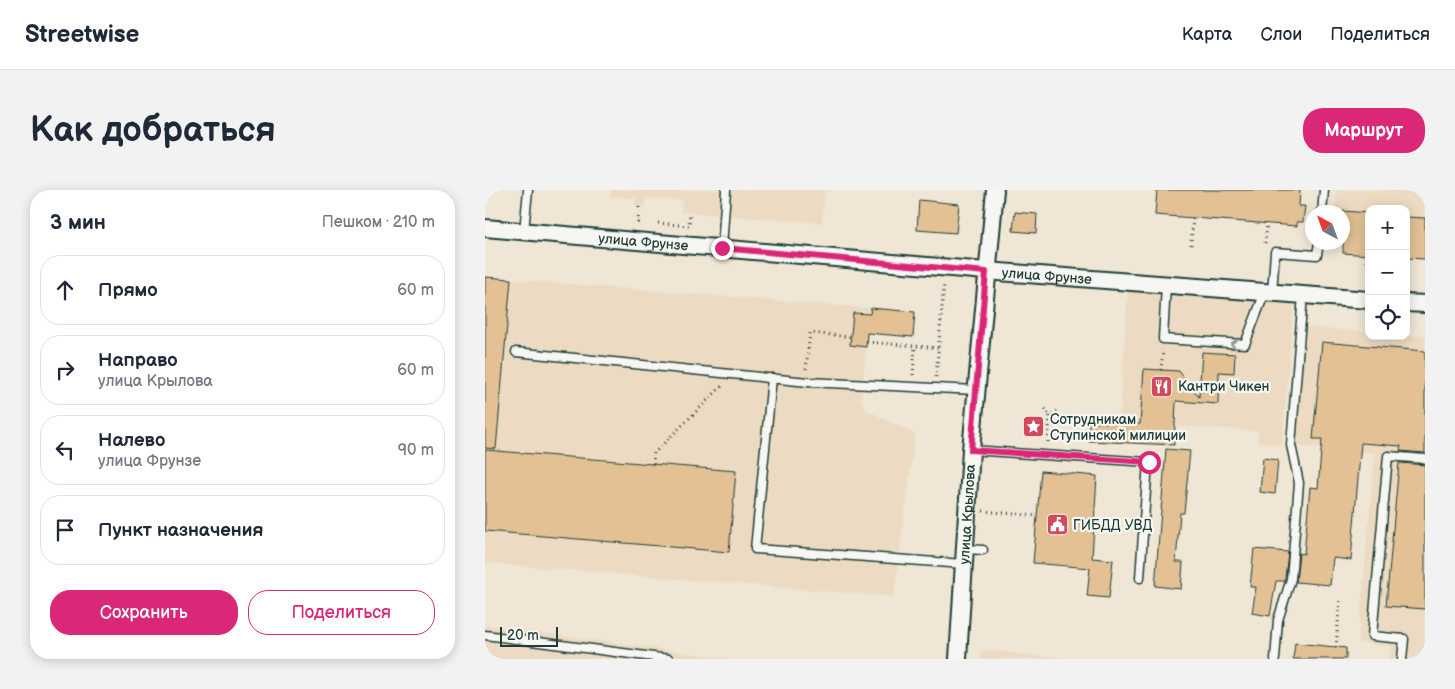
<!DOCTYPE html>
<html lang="ru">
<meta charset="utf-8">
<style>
:root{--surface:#fff;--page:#f2f2f3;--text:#1f2937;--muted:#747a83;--line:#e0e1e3;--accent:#db2777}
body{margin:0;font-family:"Balsamiq Sans",sans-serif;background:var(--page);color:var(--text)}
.controls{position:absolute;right:15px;top:15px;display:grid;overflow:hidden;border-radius:10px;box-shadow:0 2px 12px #0003}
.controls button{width:45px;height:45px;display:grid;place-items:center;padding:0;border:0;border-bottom:1px solid var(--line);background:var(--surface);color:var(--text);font:25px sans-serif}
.compass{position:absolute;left:820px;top:15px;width:45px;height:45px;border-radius:50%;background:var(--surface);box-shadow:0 2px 12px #0003;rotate:319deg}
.scale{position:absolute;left:15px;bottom:12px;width:58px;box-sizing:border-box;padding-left:5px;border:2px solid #1f3d34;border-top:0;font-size:14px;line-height:18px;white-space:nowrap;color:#1f3d34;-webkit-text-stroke:4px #f6f6f2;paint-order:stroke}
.stop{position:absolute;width:15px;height:15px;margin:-11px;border:4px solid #db2777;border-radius:50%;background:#fff}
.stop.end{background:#db2777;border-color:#fff;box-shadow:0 1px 5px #0008}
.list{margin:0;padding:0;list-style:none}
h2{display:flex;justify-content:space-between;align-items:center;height:65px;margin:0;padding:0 20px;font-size:21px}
h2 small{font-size:16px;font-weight:400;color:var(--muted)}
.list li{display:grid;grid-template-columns:32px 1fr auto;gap:15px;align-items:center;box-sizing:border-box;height:70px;margin:0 10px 10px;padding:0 10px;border:1px solid var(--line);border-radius:20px}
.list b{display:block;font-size:19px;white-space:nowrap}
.list p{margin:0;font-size:16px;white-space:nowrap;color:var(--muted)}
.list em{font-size:16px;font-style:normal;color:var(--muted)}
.actions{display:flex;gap:10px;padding:15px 20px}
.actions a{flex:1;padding:11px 0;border:1px solid var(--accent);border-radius:20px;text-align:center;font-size:18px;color:var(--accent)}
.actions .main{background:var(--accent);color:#fff}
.icon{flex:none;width:28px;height:28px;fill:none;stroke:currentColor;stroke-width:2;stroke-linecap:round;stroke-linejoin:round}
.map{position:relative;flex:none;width:940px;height:469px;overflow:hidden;border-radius:20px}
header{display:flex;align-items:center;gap:30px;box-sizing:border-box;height:70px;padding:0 25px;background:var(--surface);border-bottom:1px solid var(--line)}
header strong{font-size:24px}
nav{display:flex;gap:28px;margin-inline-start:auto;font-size:18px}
.intro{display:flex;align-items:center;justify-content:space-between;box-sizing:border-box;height:120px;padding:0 30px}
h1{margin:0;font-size:35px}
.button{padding:12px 22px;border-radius:20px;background:var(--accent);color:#fff;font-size:18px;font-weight:700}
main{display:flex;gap:30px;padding:0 30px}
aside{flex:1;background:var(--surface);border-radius:20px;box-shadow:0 2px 12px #0003}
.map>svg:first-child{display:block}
.built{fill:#ecdbc2}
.building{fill:#e3c195;stroke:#1f3d34}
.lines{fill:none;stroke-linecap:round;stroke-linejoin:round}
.lane-casing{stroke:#1f3d34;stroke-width:11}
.street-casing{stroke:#1f3d34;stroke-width:20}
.path{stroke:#1f3d34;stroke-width:3;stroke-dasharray:1 4;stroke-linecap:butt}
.lane{stroke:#f6f6f2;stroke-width:8}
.street{stroke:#f6f6f2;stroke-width:16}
.oneway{stroke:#8a9a93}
.route{stroke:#db2777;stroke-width:6}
.labels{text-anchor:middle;stroke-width:4.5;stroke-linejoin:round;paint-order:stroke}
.street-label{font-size:14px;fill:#1f3d34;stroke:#f6f6f2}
.poi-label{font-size:14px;fill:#1f3d34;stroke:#f6f6f2;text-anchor:start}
</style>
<header>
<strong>Streetwise</strong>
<nav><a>Карта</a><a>Слои</a><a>Поделиться</a></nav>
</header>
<div class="intro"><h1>Как добраться</h1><a class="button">Маршрут</a></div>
<main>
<aside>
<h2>3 мин<small>Пешком · 210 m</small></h2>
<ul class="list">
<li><svg class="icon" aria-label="ahead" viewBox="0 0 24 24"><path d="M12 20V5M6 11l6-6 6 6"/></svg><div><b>Прямо</b></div><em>60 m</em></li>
<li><svg class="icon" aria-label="right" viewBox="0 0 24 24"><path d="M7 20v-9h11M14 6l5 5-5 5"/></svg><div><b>Направо</b><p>улица Крылова</p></div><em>60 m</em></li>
<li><svg class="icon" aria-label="left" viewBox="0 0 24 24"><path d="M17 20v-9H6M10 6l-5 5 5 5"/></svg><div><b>Налево</b><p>улица Фрунзе</p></div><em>90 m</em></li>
<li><svg class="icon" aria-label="arrive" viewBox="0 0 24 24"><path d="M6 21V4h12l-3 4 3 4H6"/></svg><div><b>Пункт назначения</b></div></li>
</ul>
<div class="actions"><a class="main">Сохранить</a><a>Поделиться</a></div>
</aside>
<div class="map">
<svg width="940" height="469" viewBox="0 0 940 469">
<rect width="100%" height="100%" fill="#f0e6d6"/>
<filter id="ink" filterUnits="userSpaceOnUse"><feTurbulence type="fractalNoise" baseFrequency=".02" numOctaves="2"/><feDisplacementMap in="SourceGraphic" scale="10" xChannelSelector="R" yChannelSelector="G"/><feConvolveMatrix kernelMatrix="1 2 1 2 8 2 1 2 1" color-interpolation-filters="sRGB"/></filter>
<g filter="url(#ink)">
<g class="built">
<path d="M 126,0 L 340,0 L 337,33 L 196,22 L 197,11 L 190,10 L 161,8 L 160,17 L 150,16 L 150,8 L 125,7 Z"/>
<path d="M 852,0 L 940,0 L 940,28 L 921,27 L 921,19 L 884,19 L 884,23 L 850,21 Z"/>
<path d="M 0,87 L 430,122 L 428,147 L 383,143 L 376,210 L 380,219 L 430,244 L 409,407 L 0,373 Z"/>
<path d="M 643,100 L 809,112 L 797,255 L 772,252 L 773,241 L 634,233 Z"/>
<path d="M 821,137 L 884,142 L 884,146 L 940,146 L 940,469 L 904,469 L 905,456 L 873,453 L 890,263 L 811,256 Z"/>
<path d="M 0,435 L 247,469 L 0,469 Z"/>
<path d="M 496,460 L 587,469 L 495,469 Z"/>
</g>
<g class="building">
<path d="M 672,0 L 815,0 L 814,16 L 820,16 L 818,32 L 812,32 L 812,36 L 670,25 Z"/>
<path d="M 434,10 L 474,14 L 471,43 L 432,40 Z"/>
<path d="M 858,21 L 884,23 L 884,65 L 858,63 Z"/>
<path d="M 530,22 L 552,24 L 551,43 L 528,41 Z"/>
<path d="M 921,27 L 940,28 L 940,69 L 921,68 Z"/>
<path d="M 0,87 L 26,89 L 11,259 L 0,258 Z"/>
<path d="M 386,118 L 430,122 L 428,147 L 382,143 L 381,157 L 365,155 L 368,123 L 385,124 Z"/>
<path d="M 837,152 L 940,161 L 940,263 L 915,261 L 916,256 L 876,253 L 866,370 L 848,368 L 845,395 L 811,392 L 814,363 L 819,364 L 825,297 L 833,298 L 837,249 L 828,249 Z"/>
<path d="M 717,162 L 750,164 L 749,183 L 734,182 L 733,214 L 691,211 L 689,255 L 603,251 L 604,232 L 655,234 L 659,179 L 694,181 L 714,207 Z"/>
<path d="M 681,259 L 705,261 L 699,323 L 695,323 L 691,372 L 698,372 L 696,399 L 670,396 Z"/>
<path d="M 0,260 L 251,281 L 244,362 L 0,341 Z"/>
<path d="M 778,268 L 793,270 L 790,304 L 775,302 Z"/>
<path d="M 914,273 L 940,275 L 940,419 L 901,416 Z"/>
<path d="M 556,281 L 612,286 L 607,368 L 628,370 L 624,408 L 602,406 L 605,378 L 548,373 Z"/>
<path d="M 769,359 L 803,362 L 800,388 L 799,391 L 791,391 L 785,426 L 767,423 L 771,397 L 765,397 Z"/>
<path d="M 810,453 L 861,458 L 861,469 L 808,469 Z"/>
</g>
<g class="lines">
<defs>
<g id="lane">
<path d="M 837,22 L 839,0"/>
<path d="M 39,41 L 43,0"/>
<path d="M 237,58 L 241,0"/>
<path d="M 681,95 L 678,149 L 760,154 L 780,102"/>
<path d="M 787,103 L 790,62 L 832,65 L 834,52"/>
<path d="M 31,162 L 323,192 L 491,200"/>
<path d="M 287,188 L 270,359 L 479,374"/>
<path d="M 486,260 L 663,272 L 655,388"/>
<path d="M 480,359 L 498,360"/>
<path d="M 0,445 L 184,469"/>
<path d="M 790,469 L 793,430 L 806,389 L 814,293 L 806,255 L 818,105"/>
<path d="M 917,469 L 919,449 L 887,446 L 903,266 L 940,269"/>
</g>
<g id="street">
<path id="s1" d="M 0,38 L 501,81 L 884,110"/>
<path d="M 921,113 L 940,114"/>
<path id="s2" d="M 473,469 L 486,260 L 510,0"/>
</g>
</defs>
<use href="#lane" class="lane-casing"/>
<use href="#street" class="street-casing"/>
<g class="path">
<path d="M 154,17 L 153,32 L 155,32"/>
<path d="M 173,33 L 204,36 L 205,23"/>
<path d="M 780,53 L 782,34"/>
<path d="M 706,55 L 708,28"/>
<path d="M 882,72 L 882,65"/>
<path d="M 382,152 L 454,158"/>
<path d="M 321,179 L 325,143 L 366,147"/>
<path d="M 676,180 L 678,160"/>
<path d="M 428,185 L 430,156"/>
<path d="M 451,187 L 459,94"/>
<path d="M 560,219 L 565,225 L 573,221"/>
<path d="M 563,252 L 565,225"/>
<path d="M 168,274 L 169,263 L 237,196"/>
<path d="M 498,321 L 552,326"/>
<path d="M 851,457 L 855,409"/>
</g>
<use href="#lane" class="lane"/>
<use href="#street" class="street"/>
</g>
<defs><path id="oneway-chevron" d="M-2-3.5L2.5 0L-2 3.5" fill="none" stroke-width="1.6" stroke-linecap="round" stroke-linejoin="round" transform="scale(1.25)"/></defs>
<use class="oneway" href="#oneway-chevron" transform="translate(749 154) rotate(-176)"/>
</g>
<g class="lines" filter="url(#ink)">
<path class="route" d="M 237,58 L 501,82 L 486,260 L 664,272"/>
</g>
<defs>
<symbol id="restaurant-square" viewBox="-11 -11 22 22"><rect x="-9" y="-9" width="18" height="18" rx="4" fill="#d1495b" stroke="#f6f6f2"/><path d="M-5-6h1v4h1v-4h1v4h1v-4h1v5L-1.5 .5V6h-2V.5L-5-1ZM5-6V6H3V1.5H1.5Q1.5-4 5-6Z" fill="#fff"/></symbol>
<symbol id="sight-square" viewBox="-11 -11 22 22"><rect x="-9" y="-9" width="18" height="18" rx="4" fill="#d1495b" stroke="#f6f6f2"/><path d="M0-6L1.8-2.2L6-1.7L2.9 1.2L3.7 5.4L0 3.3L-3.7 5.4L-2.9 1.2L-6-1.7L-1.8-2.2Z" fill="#fff"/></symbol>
<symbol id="civic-square" viewBox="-11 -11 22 22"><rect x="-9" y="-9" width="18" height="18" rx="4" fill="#d1495b" stroke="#f6f6f2"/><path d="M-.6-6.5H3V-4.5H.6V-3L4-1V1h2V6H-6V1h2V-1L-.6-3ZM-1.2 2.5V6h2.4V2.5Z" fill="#fff"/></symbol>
</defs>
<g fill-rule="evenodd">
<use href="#restaurant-square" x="664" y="184" width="25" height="25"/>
<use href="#sight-square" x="536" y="224" width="25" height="25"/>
<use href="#civic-square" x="560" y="322" width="25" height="25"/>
</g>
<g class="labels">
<g class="street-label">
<text dy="5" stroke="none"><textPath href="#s1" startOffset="159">улица Фрунзе</textPath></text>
<text dy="5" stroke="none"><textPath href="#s1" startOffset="564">улица Фрунзе</textPath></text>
<text dy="5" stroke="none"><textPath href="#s2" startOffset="145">улица Крылова</textPath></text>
</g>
<g class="poi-label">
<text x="693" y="201">Кантри Чикен</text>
<text x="565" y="234">Сотрудникам<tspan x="565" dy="16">Ступинской милиции</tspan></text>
<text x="588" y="340">ГИБДД УВД</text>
</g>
</g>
</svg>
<div class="controls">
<button>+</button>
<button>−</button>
<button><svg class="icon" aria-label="locate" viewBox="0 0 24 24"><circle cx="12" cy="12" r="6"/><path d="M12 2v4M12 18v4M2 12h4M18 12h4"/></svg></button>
</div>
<svg class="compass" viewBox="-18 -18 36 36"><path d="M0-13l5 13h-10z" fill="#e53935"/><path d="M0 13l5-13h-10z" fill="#747a83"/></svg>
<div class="scale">20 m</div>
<div class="stop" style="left:664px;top:272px"></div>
<div class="stop end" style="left:237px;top:58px"></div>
</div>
</main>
